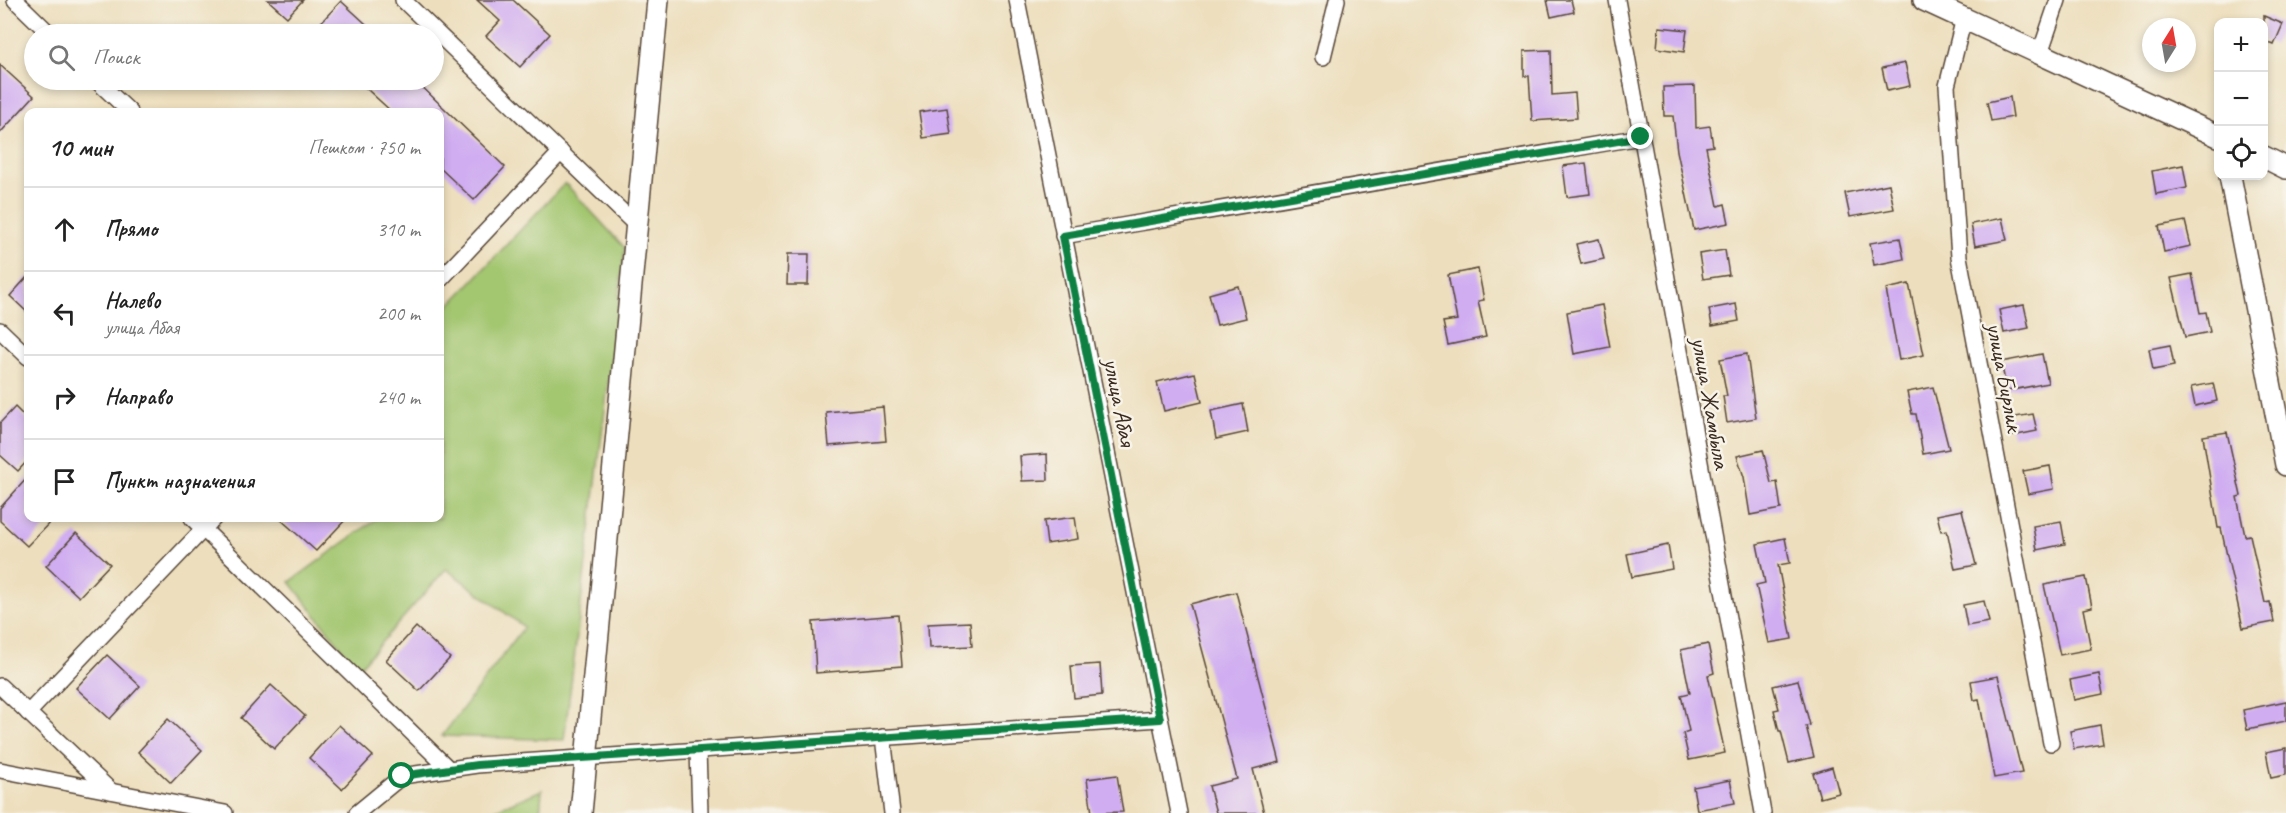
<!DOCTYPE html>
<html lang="ru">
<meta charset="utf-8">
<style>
:root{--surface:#fff;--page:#f6f6f6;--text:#222;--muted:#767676;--line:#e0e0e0}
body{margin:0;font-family:Caveat,sans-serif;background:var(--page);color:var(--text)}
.controls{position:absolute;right:18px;top:18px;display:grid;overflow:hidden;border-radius:12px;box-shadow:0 3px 9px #0003}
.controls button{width:54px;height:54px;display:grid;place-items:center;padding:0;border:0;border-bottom:2px solid var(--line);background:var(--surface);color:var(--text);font:30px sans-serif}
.compass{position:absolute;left:2142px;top:18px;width:54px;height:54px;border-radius:50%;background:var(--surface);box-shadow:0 3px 9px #0003;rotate:11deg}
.stop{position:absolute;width:18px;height:18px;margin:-14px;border:4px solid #0b8043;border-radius:50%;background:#fff}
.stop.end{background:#0b8043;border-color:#fff;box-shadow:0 2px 6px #0008}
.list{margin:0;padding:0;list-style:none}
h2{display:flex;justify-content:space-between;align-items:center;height:78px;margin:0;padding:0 24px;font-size:26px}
h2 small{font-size:20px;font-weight:400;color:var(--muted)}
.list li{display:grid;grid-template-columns:39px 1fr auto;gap:18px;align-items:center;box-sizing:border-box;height:84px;padding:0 24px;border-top:2px solid var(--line)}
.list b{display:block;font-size:22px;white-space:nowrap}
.list p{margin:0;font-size:20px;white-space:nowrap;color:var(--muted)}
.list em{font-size:20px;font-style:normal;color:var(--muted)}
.icon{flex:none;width:33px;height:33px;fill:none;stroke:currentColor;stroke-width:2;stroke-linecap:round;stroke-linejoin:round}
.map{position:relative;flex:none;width:2286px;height:813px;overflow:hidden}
.search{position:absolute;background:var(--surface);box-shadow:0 3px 9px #0003;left:24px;top:24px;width:420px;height:66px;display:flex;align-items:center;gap:15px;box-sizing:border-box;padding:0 21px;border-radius:33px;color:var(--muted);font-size:22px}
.panel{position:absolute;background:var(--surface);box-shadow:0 3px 9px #0003;left:24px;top:108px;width:420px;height:414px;border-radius:12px}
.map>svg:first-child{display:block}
.green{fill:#a3c670;stroke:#6f7847;stroke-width:1.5}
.building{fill:#d0adf1}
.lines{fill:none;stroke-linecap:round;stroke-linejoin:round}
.street-casing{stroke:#564536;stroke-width:18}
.secondary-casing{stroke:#564536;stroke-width:24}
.street{stroke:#fff;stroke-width:15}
.secondary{stroke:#fff;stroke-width:21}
.route{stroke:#0b8043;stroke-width:8}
.labels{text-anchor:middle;stroke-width:5;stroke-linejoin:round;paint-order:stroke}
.street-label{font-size:24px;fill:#3b2a1e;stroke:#f7f3e8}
</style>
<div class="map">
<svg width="2286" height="813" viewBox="0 0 2286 813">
<rect width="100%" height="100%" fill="#f7f3e8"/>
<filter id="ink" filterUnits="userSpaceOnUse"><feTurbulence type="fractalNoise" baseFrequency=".0167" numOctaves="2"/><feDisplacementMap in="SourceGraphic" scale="12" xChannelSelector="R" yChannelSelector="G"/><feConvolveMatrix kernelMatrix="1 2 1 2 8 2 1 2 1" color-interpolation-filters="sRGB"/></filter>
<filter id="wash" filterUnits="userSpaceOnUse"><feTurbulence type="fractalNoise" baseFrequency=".008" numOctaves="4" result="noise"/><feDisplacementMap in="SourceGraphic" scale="24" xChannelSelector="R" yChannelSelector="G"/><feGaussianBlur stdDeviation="1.35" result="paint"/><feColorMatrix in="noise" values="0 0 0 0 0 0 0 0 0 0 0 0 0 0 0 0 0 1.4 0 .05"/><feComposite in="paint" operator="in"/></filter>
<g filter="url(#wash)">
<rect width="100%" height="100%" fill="#eddfbe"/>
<g class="green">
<path d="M 565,183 L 625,248 L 564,740 L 442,736 L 524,627 L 446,569 L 358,669 L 290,582 L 378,518 L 440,518 L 440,315 Z"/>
<path d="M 542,790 L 540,813 L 487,813 Z"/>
</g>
<g id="blocks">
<g class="building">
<path d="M 268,0 L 303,0 L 287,17 Z"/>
<path d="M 477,0 L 513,0 L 550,34 L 520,67 L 486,36 L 500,21 Z"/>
<path d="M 1547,0 L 1571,0 L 1574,12 L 1551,17 Z"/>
<path d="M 341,1 L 377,34 L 310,34 Z"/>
<path d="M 2264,16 L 2283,24 L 2274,45 L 2264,41 Z"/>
<path d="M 1659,27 L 1687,30 L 1684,52 L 1657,48 Z"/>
<path d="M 1551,50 L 1552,95 L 1575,93 L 1577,118 L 1532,121 L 1529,76 L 1524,76 L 1524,51 Z"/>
<path d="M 1905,63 L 1910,86 L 1887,91 L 1882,68 Z"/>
<path d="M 0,65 L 34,96 L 0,133 Z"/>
<path d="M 357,80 L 415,80 L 505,167 L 474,200 L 440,168 L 440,112 L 392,112 Z"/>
<path d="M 1695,86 L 1696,128 L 1710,126 L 1713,146 L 1706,147 L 1718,206 L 1725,204 L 1729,223 L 1694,230 L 1677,151 L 1673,116 L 1664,116 L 1663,87 Z"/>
<path d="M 2010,97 L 2013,117 L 1991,121 L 1987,102 Z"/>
<path d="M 947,108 L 951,134 L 923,138 L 919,112 Z"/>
<path d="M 1586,163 L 1590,194 L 1567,197 L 1563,166 Z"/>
<path d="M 2183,165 L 2187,188 L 2156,194 L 2152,171 Z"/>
<path d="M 1889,184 L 1894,209 L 1850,217 L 1845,193 Z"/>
<path d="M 2002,218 L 2007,240 L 1975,246 L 1971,224 Z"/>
<path d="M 2185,221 L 2191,246 L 2164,252 L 2159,226 Z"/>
<path d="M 1900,238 L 1904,259 L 1874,265 L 1870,243 Z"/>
<path d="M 1599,239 L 1604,259 L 1581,264 L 1576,244 Z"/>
<path d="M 1725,250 L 1729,275 L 1703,279 L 1699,254 Z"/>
<path d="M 788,254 L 809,254 L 808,285 L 787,285 Z"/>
<path d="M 1478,269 L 1484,300 L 1478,301 L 1486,337 L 1448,345 L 1443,322 L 1457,320 L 1448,275 Z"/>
<path d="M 2192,274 L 2200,313 L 2206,312 L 2210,332 L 2185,337 L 2171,278 Z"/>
<path d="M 28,276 L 28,313 L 10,296 Z"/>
<path d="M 1909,284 L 1924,355 L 1899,360 L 1886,289 Z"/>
<path d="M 1238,286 L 1246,318 L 1217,325 L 1209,294 Z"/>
<path d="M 1736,304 L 1739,321 L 1712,326 L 1709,309 Z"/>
<path d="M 1602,305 L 1610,347 L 1574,354 L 1567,312 Z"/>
<path d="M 2024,305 L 2029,328 L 2004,333 L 1999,310 Z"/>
<path d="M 2170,345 L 2174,366 L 2153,370 L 2149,349 Z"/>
<path d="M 1747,354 L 1756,418 L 1727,423 L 1723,396 L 1727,396 L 1720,359 Z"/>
<path d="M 2042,354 L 2048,383 L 2007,391 L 2001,362 Z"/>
<path d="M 1195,373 L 1202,402 L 1164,411 L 1157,382 Z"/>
<path d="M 2213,383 L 2217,401 L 2195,406 L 2191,387 Z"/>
<path d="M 1933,387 L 1949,449 L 1923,454 L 1916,414 L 1912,414 L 1907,392 Z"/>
<path d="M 1243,404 L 1248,432 L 1216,439 L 1211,411 Z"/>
<path d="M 15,407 L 28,420 L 28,460 L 18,471 L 0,455 L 0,423 Z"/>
<path d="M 883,407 L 886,441 L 829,446 L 826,412 Z"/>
<path d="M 2033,414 L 2037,431 L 2012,436 L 2009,418 Z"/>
<path d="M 2227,432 L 2241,496 L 2237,497 L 2245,536 L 2250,535 L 2265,603 L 2270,602 L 2274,622 L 2243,628 L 2221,528 L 2218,528 L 2203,436 Z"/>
<path d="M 1763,450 L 1771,483 L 1777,482 L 1781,509 L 1750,515 L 1744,477 L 1737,456 Z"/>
<path d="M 1047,454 L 1048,480 L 1022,481 L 1020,456 Z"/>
<path d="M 2050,466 L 2054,489 L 2028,494 L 2023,471 Z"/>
<path d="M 28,477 L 28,518 L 54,518 L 27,546 L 0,521 L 0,508 Z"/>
<path d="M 1962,510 L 1976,565 L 1955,569 L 1947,530 L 1941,531 L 1937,515 Z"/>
<path d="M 1075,517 L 1078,539 L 1047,544 L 1044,521 Z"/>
<path d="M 279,518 L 347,518 L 316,551 Z"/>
<path d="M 2061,521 L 2065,544 L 2037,550 L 2033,526 Z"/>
<path d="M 76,533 L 110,564 L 79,597 L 46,566 Z"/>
<path d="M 1785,538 L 1790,563 L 1778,565 L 1792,639 L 1769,643 L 1756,585 L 1765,583 L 1757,544 Z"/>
<path d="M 1668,545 L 1672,569 L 1632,577 L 1627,554 Z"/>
<path d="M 2086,577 L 2092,607 L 2083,609 L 2091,649 L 2060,655 L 2044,585 Z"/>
<path d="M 1236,592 L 1280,762 L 1253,769 L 1264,813 L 1216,813 L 1209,786 L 1237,779 L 1190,604 Z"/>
<path d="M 1984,601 L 1989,622 L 1967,626 L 1963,605 Z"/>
<path d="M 898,615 L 902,666 L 816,673 L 813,622 Z"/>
<path d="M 970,622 L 972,646 L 929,648 L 928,624 Z"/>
<path d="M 416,627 L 450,658 L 419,691 L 386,660 Z"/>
<path d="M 1708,644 L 1714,673 L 1708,675 L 1725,753 L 1689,760 L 1683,733 L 1689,731 L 1681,695 L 1690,693 L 1681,650 Z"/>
<path d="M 107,655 L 140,686 L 110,719 L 76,688 Z"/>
<path d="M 1100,664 L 1102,695 L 1074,698 L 1071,666 Z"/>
<path d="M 2099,674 L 2103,694 L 2074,700 L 2070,680 Z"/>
<path d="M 1998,676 L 2022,773 L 1994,778 L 1979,699 L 1974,700 L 1971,681 Z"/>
<path d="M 1798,680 L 1810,725 L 1806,726 L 1814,757 L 1789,763 L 1781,731 L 1779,731 L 1774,710 L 1779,709 L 1773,686 Z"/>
<path d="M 271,685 L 305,716 L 274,749 L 241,718 Z"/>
<path d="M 2286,701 L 2286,721 L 2247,729 L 2243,710 Z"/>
<path d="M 168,719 L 202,750 L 171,783 L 138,752 Z"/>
<path d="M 339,725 L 373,756 L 342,789 L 309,758 Z"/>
<path d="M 2100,725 L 2103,744 L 2074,749 L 2070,731 Z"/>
<path d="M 2286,748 L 2286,775 L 2271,778 L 2266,752 Z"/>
<path d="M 1832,767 L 1839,793 L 1820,798 L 1813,773 Z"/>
<path d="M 1117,775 L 1123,812 L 1092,813 L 1087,779 Z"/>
<path d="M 1730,780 L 1735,803 L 1697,810 L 1693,787 Z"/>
</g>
</g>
</g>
<g filter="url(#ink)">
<use href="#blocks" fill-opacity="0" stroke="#564536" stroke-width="1.5"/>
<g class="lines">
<defs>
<g id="street">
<path d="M 15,0 L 50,34"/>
<path d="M 403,0 L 637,226"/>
<path d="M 1017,0 L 1179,813"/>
<path d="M 1617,0 L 1763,813"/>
<path d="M 1964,18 L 1947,86 L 1959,257 L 2051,743"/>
<path d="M 2040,53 L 2058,0"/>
<path d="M 1323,57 L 1337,0"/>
<path d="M 96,80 L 130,112"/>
<path d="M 1063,236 L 1641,137"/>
<path d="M 440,280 L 561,152"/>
<path d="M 0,330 L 28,357"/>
<path d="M 192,518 L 449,769"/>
<path d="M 0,686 L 111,791"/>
<path d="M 28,713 L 214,518"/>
<path d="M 883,737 L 892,813"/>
<path d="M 698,750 L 700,813"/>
<path d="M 0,770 L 225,813"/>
<path d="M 357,813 L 402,776 L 477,765 L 1160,719"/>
</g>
<g id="secondary">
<path d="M 1924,0 L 2218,136"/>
<path d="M 2264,157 L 2286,168"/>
<path d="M 2230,176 L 2286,465"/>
<path d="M 581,813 L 658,0"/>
</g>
</defs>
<use href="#street" class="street-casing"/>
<use href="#secondary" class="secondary-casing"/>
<use href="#street" class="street"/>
<use href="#secondary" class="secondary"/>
</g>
</g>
<g class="lines" filter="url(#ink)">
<path class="route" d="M 402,776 L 477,765 L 1160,719 L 1063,236 L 1641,137"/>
</g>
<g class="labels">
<g class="street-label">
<text transform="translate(2005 377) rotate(79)" y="8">улица Бирлик</text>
<text transform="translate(1120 402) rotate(79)" y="8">улица Абая</text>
<text transform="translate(1711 403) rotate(80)" y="8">улица Жамбыла</text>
</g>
</g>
</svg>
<div class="controls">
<button>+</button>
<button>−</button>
<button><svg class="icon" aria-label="locate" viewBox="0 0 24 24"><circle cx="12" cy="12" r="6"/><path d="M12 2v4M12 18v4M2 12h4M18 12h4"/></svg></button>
</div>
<svg class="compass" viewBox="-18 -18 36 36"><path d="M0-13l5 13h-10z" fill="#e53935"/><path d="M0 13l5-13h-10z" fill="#767676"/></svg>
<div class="stop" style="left:402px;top:776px"></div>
<div class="stop end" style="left:1641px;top:137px"></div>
<div class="search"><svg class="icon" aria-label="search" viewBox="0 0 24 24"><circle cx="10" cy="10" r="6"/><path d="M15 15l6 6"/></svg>Поиск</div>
<section class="panel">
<h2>10 мин<small>Пешком · 750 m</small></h2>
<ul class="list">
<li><svg class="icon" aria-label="ahead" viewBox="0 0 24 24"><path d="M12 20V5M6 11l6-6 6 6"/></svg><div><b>Прямо</b></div><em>310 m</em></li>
<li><svg class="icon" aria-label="left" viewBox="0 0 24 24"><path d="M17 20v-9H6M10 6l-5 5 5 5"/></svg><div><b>Налево</b><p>улица Абая</p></div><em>200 m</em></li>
<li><svg class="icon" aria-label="right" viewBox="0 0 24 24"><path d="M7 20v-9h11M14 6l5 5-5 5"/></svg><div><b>Направо</b></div><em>240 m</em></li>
<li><svg class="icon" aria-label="arrive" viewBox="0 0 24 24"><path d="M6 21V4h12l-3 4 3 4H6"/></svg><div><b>Пункт назначения</b></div></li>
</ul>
</section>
</div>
